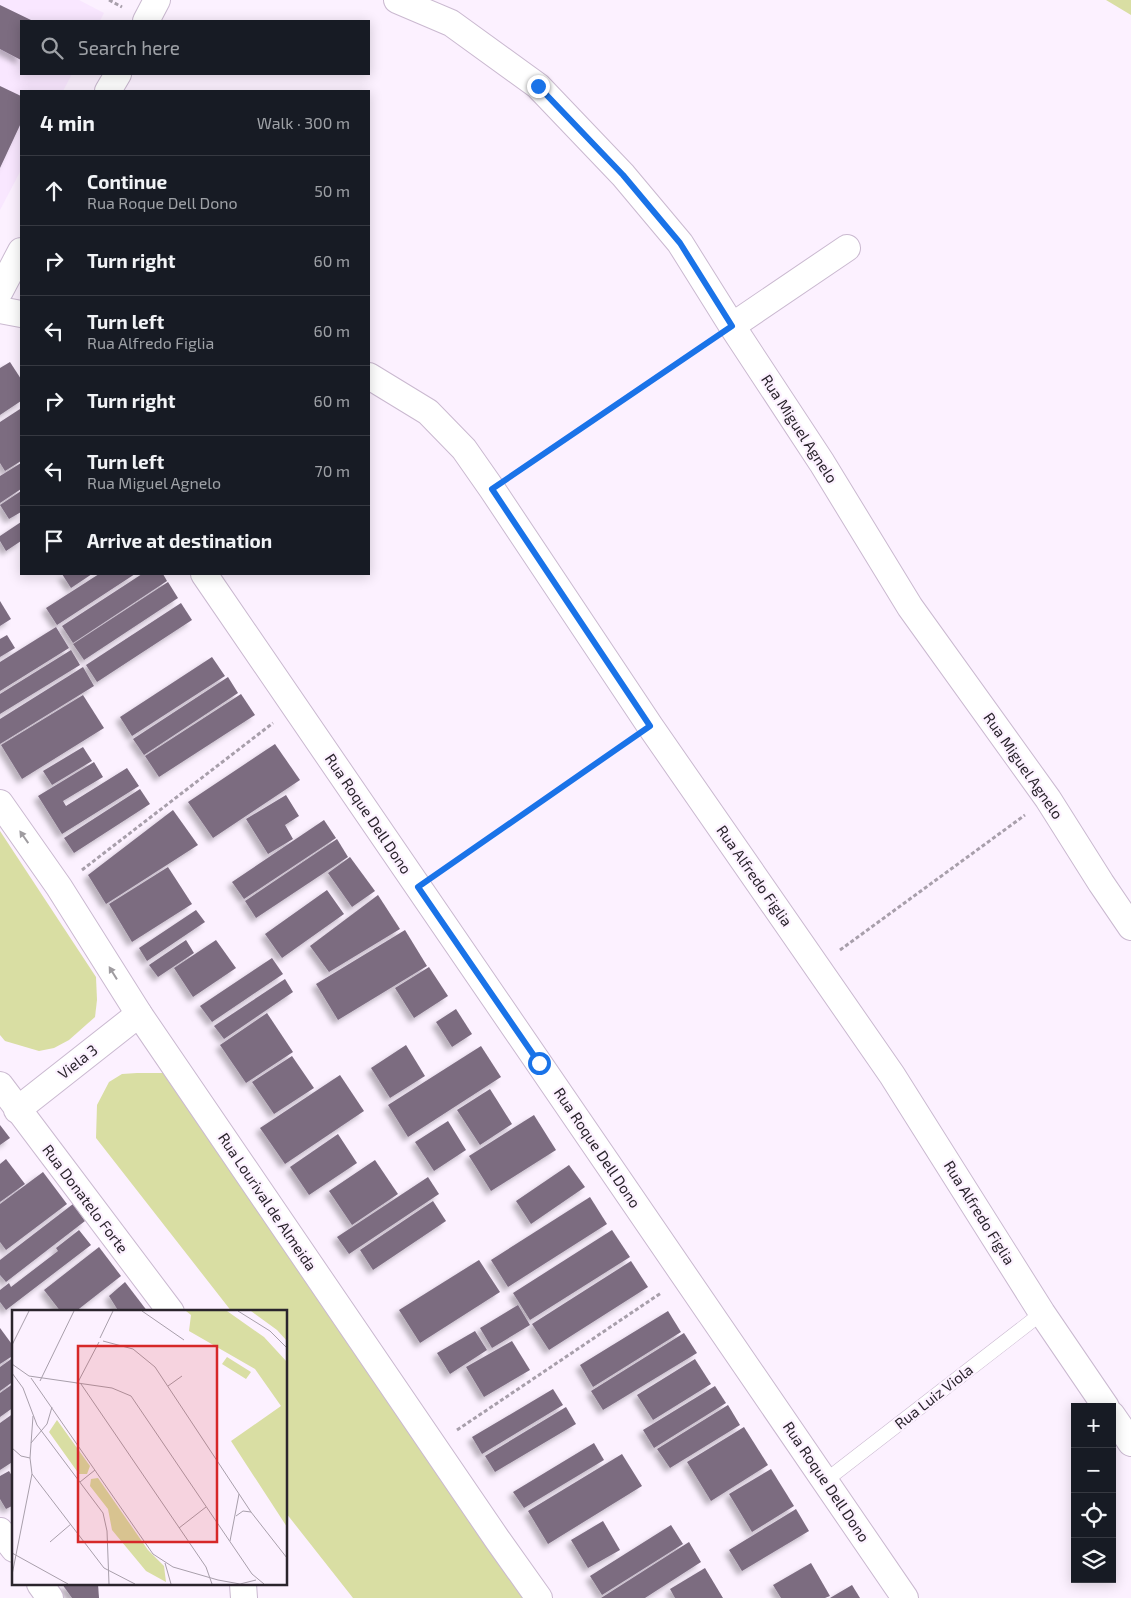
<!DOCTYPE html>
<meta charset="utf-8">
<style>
:root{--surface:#171b24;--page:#242831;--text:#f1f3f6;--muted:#9ea1a6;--line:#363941}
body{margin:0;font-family:"Exo 2",sans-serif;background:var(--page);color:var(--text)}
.controls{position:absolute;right:15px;bottom:15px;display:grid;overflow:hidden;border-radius:0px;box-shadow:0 2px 12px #0003}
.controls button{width:45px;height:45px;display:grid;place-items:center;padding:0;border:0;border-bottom:1px solid var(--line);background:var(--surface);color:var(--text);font:25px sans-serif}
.stop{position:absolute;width:15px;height:15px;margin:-11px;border:4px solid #1a73e8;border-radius:50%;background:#fff}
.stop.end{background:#1a73e8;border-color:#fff;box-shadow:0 1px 5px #0008}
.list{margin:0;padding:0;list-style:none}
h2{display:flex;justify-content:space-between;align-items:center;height:65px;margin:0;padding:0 20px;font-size:21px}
h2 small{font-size:16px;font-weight:400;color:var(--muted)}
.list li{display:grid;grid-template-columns:32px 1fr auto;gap:15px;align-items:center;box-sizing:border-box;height:70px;padding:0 20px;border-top:1px solid var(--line)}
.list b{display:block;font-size:19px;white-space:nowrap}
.list p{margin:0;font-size:16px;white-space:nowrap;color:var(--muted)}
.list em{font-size:16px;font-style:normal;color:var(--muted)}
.icon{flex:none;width:28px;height:28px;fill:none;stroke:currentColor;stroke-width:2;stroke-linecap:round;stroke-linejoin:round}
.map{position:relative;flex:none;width:1131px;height:1598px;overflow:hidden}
.search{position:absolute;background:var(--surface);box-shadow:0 2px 12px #0003;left:20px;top:20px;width:350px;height:55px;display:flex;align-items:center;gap:12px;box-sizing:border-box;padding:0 18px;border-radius:0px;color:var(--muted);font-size:19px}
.panel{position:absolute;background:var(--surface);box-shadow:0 2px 12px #0003;left:20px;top:90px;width:350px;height:485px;border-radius:0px}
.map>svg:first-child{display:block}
.built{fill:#f9e7ff}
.green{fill:#d9dea3}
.building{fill:#7c6c80;filter:url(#shadow)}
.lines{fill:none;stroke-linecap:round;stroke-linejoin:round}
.service-casing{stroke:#cab9d0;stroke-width:15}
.minor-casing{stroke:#cab9d0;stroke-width:28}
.path{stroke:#a89fab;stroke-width:3;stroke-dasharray:4 2.5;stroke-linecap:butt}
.service{stroke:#fff;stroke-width:14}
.minor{stroke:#fff;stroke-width:26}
.oneway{fill:#9f9ca0}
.route{stroke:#1a73e8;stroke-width:6}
.labels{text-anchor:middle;stroke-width:4.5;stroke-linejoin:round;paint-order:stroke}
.street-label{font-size:15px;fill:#2a242c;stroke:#fcf1ff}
.inset-road{fill:none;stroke:#a89fab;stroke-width:1}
.view{fill:#d62828;fill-opacity:0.15;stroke:#d62828;stroke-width:2.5}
.inset-edge{fill:none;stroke:#2a242c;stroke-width:2.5}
</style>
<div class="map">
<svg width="1131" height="1598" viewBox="0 0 1131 1598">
<defs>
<filter id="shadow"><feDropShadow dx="-4.5" dy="4.5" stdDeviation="2.5" flood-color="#0004"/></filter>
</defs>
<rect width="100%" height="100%" fill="#fcf1ff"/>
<path class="built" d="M 0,0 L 79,0 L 104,13 L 100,21 L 21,21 L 21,74 L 72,74 L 63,91 L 21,91 L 21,170 L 0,210 Z"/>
<g class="green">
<path d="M 1106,0 L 1131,0 L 1131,15 Z"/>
<path d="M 0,831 L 96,977 L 97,1000 L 95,1017 L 69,1040 L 54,1048 L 39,1051 L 5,1041 L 0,1035 Z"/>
<path d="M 137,1073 L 163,1073 L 525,1598 L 353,1598 L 286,1513 L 286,1312 L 232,1312 L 96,1138 L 97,1105 L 109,1082 L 122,1074 Z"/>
</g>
<g class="building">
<path d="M 0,5 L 33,21 L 21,21 L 21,60 L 0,49 Z"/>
<path d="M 0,86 L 21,96 L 21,123 L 0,168 Z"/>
<path d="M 10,362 L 21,379 L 21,401 L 0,415 L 0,368 Z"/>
<path d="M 20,409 L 21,412 L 21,461 L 5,471 L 0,463 L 0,422 Z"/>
<path d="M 21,463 L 21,489 L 0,503 L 0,476 Z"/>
<path d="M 21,491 L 21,512 L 9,519 L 0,505 Z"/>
<path d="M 21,522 L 21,541 L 6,551 L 0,541 L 0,536 Z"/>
<path d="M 62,574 L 92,574 L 71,588 Z"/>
<path d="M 99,574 L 135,574 L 57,625 L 46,608 Z"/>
<path d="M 142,574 L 163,574 L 167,581 L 73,643 L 62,626 Z"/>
<path d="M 168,582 L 178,598 L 84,660 L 73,644 Z"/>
<path d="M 0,601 L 11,619 L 0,626 Z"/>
<path d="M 181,603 L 192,620 L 97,682 L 86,665 Z"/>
<path d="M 56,627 L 69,648 L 0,691 L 0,662 Z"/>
<path d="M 7,635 L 15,648 L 0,657 L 0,639 Z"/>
<path d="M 71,650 L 80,665 L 0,714 L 0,694 Z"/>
<path d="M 212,657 L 225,676 L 132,736 L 120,717 Z"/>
<path d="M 83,667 L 94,686 L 0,744 L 0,719 Z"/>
<path d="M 228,677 L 238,693 L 144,755 L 133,739 Z"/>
<path d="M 241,694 L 255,715 L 159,777 L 145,756 Z"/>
<path d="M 83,695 L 104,728 L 22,779 L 1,745 Z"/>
<path d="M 275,744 L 300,780 L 213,838 L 188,802 Z"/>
<path d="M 83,747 L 92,761 L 52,785 L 43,771 Z"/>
<path d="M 94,762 L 103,777 L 63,801 L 66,806 L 127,768 L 139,786 L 62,834 L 38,796 Z"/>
<path d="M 140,789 L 150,804 L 74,853 L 64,838 Z"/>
<path d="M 286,795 L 299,816 L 285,825 L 293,839 L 268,854 L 246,819 Z"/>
<path d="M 173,810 L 198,845 L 106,904 L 88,875 Z"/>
<path d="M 324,820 L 336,838 L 244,899 L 232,882 Z"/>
<path d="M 337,839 L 348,857 L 256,918 L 245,901 Z"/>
<path d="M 350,857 L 375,891 L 352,907 L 328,873 Z"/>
<path d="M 168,867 L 192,904 L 132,942 L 109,904 Z"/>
<path d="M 327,890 L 344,914 L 282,958 L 265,934 Z"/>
<path d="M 378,895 L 400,929 L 329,972 L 310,946 Z"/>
<path d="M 196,910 L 205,922 L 147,961 L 139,948 Z"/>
<path d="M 405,930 L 427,966 L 338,1020 L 316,984 Z"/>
<path d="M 186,940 L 194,953 L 158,977 L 149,965 Z"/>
<path d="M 216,940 L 236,968 L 193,997 L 174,968 Z"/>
<path d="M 272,958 L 283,974 L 212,1022 L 200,1006 Z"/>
<path d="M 429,967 L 448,996 L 414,1018 L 395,988 Z"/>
<path d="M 285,979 L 293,992 L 224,1039 L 214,1026 Z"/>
<path d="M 456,1009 L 472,1034 L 452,1047 L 436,1022 Z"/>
<path d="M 267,1013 L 293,1052 L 246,1083 L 220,1045 Z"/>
<path d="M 406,1045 L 425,1076 L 390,1098 L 371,1068 Z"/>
<path d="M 481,1046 L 501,1077 L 408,1137 L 388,1105 Z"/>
<path d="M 292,1056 L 314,1088 L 274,1114 L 252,1082 Z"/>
<path d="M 340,1075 L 364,1111 L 285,1164 L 260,1128 Z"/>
<path d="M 490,1089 L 512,1124 L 480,1145 L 457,1110 Z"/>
<path d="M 534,1115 L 556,1150 L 491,1191 L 469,1156 Z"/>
<path d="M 448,1121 L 466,1150 L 434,1171 L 415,1142 Z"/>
<path d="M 0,1125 L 10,1138 L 0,1145 Z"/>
<path d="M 338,1134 L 357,1163 L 309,1195 L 290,1167 Z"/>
<path d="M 6,1159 L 25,1184 L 0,1202 L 0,1164 Z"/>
<path d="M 375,1160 L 398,1194 L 352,1225 L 329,1191 Z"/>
<path d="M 569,1165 L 585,1187 L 531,1224 L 516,1201 Z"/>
<path d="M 43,1172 L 67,1204 L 6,1250 L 0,1242 L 0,1204 Z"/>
<path d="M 428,1177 L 439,1194 L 349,1254 L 337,1237 Z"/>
<path d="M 590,1197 L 607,1224 L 508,1287 L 491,1260 Z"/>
<path d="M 433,1201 L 446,1221 L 373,1270 L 360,1250 Z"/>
<path d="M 73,1204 L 85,1221 L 6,1282 L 0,1275 L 0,1260 Z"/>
<path d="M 79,1230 L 91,1245 L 6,1310 L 0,1302 L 0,1290 L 9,1283 L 11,1287 L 58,1251 L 56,1248 Z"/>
<path d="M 612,1230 L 630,1257 L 530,1320 L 513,1293 Z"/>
<path d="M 99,1247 L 121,1276 L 75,1312 L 61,1312 L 44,1290 Z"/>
<path d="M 479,1260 L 500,1292 L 420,1343 L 399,1310 Z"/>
<path d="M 631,1261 L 648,1287 L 549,1350 L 532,1324 Z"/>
<path d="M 125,1282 L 148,1312 L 119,1312 L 109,1296 Z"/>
<path d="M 518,1305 L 530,1325 L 492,1348 L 480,1328 Z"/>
<path d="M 668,1311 L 681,1332 L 593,1387 L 580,1365 Z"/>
<path d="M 0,1328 L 14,1347 L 14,1355 L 0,1364 Z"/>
<path d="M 475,1331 L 487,1350 L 450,1374 L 437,1353 Z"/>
<path d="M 684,1333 L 697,1353 L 603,1410 L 591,1391 Z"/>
<path d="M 512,1341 L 530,1370 L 484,1397 L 466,1367 Z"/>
<path d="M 14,1357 L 14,1381 L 0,1391 L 0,1367 Z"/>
<path d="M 695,1359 L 711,1384 L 653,1420 L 637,1395 Z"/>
<path d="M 14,1383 L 14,1407 L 0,1417 L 0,1393 Z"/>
<path d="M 715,1386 L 726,1403 L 654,1448 L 643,1430 Z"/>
<path d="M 553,1389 L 563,1405 L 482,1454 L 472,1437 Z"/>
<path d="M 728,1405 L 740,1425 L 670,1468 L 657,1449 Z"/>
<path d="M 566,1407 L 576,1424 L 495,1472 L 485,1456 Z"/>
<path d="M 14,1413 L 14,1461 L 0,1470 L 0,1423 Z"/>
<path d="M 744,1427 L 768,1465 L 711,1501 L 687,1462 Z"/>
<path d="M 594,1443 L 604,1460 L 524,1508 L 513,1492 Z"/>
<path d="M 622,1454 L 642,1486 L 548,1544 L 528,1511 Z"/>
<path d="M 771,1469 L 794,1506 L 752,1532 L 729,1494 Z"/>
<path d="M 9,1471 L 14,1479 L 14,1505 L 6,1509 L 0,1499 L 0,1476 Z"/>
<path d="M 796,1509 L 809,1531 L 742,1571 L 729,1550 Z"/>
<path d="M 603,1521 L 620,1550 L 588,1568 L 571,1540 Z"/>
<path d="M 671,1525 L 683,1544 L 602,1595 L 590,1576 Z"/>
<path d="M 689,1542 L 701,1562 L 645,1598 L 601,1598 Z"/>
<path d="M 811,1563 L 830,1596 L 825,1598 L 781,1598 L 773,1585 Z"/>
<path d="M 705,1568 L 723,1598 L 675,1598 L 670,1589 Z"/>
<path d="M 62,1584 L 98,1584 L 99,1598 L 72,1598 Z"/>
<path d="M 852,1585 L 860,1598 L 830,1598 Z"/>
</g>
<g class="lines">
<defs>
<path id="service" d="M 825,1481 L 1042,1313"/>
<g id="minor">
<path d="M 397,0 L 451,23 L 538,86 L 623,175 L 680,243 L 732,326 L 822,463 L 910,607 L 1048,799 L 1101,883 L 1131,927"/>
<path d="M 146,21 L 157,0"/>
<path d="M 108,91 L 118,74"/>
<path d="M 0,291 L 21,251"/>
<path d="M 0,310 L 21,314"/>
<path d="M 732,326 L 847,248"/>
<path d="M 369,376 L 428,412 L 464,449 L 492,489 L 650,726 L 892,1075 L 1042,1313 L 1106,1407"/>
<path d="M 204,574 L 905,1598"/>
<path d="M 0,803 L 59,887 L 139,1014 L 497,1539 L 539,1598"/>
<path d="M 0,1085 L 171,1312"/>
<path d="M 17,1110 L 139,1014"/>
<path d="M 1112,1415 L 1131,1443"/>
<path d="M 0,1531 L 14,1549"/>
<path d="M 40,1584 L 50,1598"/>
<path d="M 243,1584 L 244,1598"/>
</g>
</defs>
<use href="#service" class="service-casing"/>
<use href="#minor" class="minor-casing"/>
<g class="path">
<path d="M 109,0 L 122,7"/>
<path d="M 516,473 L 709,342"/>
<path d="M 82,870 L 273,723"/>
<path d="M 442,871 L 627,742"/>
<path d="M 840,950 L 1025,815"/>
<path d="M 457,1430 L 661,1293"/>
</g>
<use href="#service" class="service"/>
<use href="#minor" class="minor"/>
</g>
<defs><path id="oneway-solid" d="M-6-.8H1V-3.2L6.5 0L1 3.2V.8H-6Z" transform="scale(1.25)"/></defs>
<g class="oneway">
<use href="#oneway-solid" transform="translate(24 837) rotate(-125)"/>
<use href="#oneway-solid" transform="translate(113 973) rotate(-122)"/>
</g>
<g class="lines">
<path class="route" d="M 538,86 L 623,175 L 680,243 L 732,326 L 492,489 L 650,726 L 418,887 L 539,1063"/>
</g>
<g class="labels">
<g class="street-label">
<text transform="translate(799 429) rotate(57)" y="5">Rua Miguel Agnelo</text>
<text transform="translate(1023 766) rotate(55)" y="5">Rua Miguel Agnelo</text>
<text transform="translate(368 814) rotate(56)" y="5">Rua Roque Dell Dono</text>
<text transform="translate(754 876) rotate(55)" y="5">Rua Alfredo Figlia</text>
<text transform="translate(78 1062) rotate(-38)" y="5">Viela 3</text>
<text transform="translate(597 1148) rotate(56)" y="5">Rua Roque Dell Dono</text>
<text transform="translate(85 1199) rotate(53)" y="5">Rua Donatelo Forte</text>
<text transform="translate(267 1202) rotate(56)" y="5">Rua Lourival de Almeida</text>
<text transform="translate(979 1213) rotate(58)" y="5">Rua Alfredo Figlia</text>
<text transform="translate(934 1397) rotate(-38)" y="5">Rua Luiz Viola</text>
<text transform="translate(826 1482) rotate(56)" y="5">Rua Roque Dell Dono</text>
</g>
</g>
<g transform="translate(12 1310)">
<rect width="275" height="275" fill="#fcf1ff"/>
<path d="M 174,1 L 215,1 L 252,27 L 275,52 L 275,217 L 219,131 L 269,96 L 243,59 L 177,21 L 179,5 ZM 239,1 L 275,1 L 275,31 L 265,20 ZM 215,47 L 239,62 L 234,69 L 210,54 ZM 45,110 L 78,156 L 75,164 L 67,164 L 37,122 ZM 86,168 L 136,240 L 152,256 L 154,272 L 134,261 L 100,220 L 96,199 L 78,176 L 79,169 Z" fill="#d9dea3"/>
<path class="inset-road" d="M 130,1 L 172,30M 226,1 L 258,21 L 275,38M 88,28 L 101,1M 91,31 L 121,39 L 143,57 L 239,202 L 275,248M 0,35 L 17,1M 0,54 L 17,66 L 100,78 L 119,86 L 240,264 L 252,274M 0,63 L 11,78 L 25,115 L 91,203 L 95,221 L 97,274M 19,68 L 141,244 L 161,257 L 206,270 L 228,274 L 244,270M 28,71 L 62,1M 65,74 L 87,32M 69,74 L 194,257 L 200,274M 156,76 L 170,66M 19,133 L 35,114 L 40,97M 0,138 L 9,146 L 18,148M 20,164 L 92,258 L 123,274M 68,172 L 83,160M 224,206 L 231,201 L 239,202M 167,218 L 194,197M 218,231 L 227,184M 38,232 L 59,214M 0,243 L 56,274M 153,253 L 159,274M 0,265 L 20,164 L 18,148 L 21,106"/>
<path class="view" d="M 66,36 L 205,36 L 205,232 L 66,232 Z"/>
<rect width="275" height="275" class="inset-edge"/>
</g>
</svg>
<div class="controls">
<button>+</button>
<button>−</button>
<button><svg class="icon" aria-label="locate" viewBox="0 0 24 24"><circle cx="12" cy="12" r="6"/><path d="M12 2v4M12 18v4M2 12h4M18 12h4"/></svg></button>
<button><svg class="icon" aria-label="layers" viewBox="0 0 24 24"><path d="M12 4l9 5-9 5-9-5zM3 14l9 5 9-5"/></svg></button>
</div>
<div class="stop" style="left:539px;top:1063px"></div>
<div class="stop end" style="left:538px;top:86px"></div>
<div class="search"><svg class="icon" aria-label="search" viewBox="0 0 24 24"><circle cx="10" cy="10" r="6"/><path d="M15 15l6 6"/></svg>Search here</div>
<section class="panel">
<h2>4 min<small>Walk · 300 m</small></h2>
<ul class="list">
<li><svg class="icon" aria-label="ahead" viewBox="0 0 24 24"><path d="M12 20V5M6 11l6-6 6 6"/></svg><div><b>Continue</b><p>Rua Roque Dell Dono</p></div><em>50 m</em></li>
<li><svg class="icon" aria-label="right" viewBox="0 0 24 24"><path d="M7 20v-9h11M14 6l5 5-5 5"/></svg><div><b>Turn right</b></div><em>60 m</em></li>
<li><svg class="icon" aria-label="left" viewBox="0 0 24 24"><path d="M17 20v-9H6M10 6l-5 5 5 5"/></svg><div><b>Turn left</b><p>Rua Alfredo Figlia</p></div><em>60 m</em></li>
<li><svg class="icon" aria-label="right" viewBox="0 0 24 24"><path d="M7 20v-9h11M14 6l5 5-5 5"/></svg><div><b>Turn right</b></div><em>60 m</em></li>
<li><svg class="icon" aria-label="left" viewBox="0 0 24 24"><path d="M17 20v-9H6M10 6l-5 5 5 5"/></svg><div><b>Turn left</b><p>Rua Miguel Agnelo</p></div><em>70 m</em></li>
<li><svg class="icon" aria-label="arrive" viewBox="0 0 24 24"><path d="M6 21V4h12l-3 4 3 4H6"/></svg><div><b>Arrive at destination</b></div></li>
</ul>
</section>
</div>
